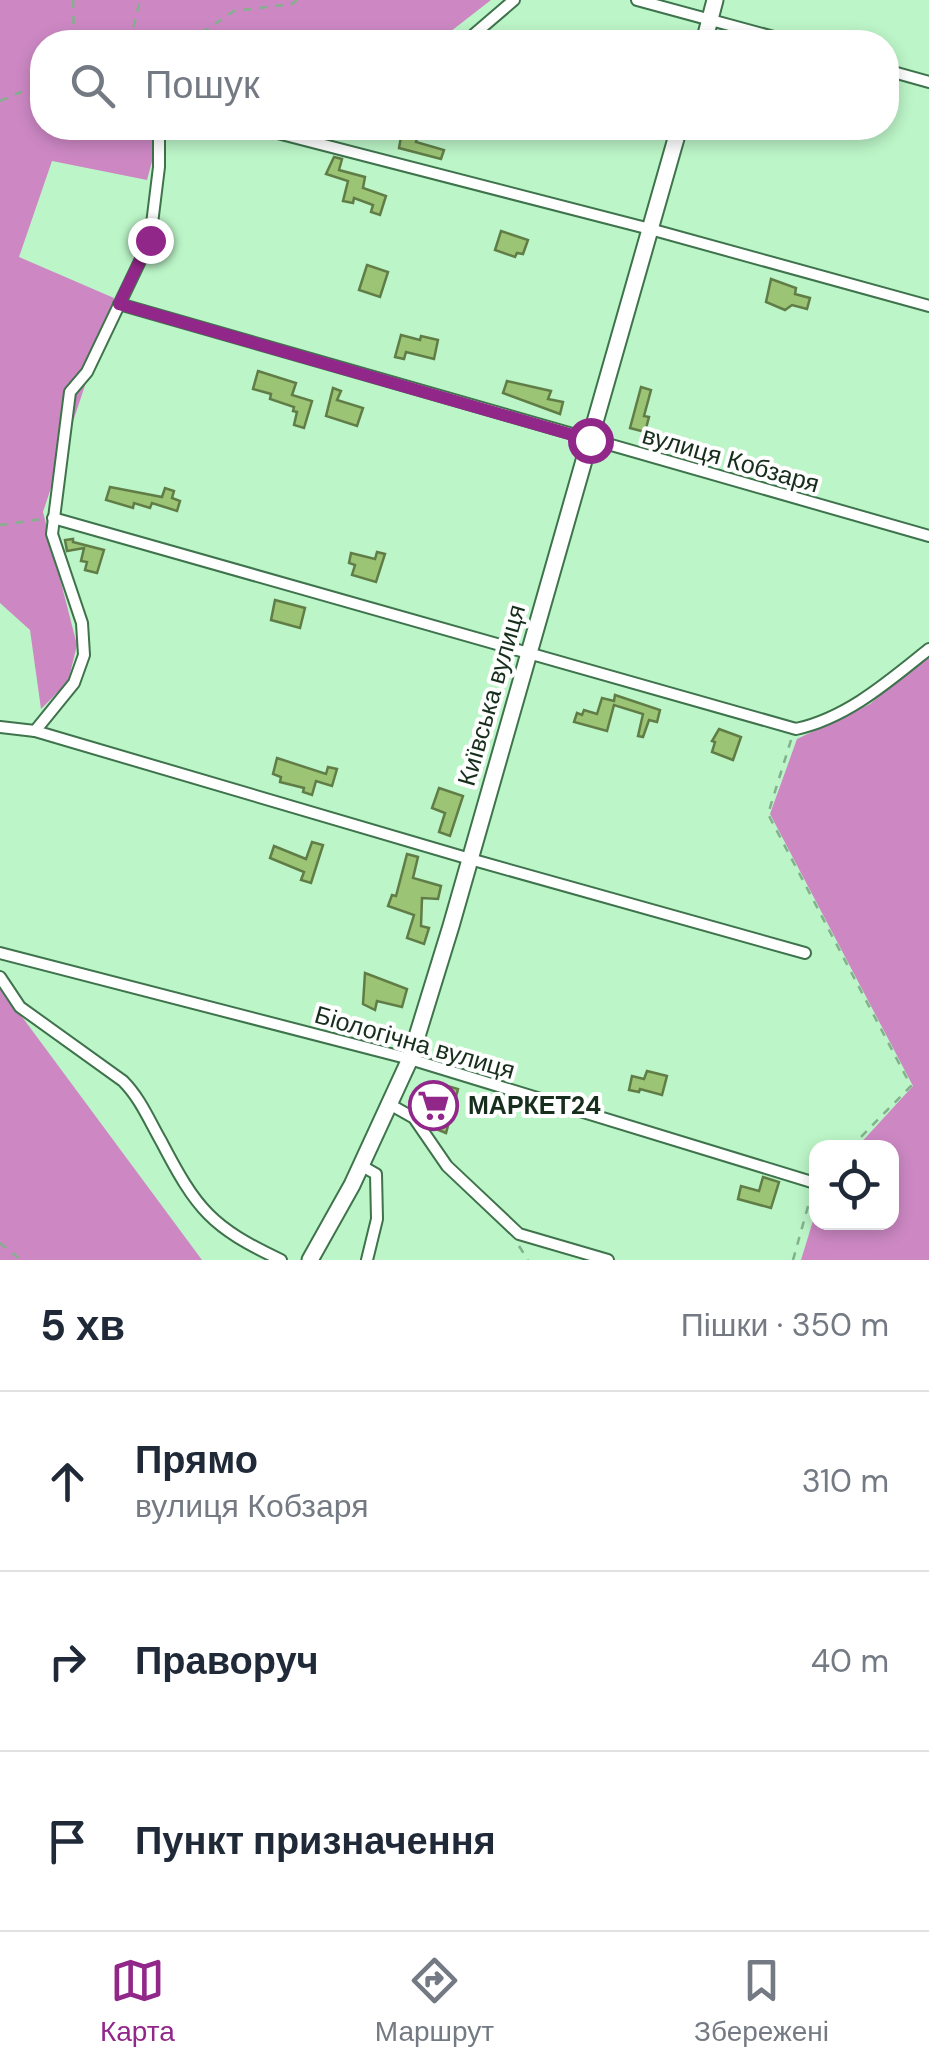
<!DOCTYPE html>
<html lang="uk">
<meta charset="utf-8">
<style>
:root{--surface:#fff;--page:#f2f2f3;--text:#1f2937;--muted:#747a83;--line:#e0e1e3;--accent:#92278a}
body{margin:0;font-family:"DM Sans",sans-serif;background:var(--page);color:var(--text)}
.controls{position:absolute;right:30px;bottom:30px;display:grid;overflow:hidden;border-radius:20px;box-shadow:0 5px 15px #0003}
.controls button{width:90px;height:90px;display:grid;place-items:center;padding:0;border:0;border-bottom:2px solid var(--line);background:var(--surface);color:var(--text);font:50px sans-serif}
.stop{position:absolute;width:30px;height:30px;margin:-22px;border:8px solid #92278a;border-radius:50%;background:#fff}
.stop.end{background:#92278a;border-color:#fff;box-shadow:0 2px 10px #0008}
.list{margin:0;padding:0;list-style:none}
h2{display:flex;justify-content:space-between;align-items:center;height:130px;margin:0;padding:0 40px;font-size:42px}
h2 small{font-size:32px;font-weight:400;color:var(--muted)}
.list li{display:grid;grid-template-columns:65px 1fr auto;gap:30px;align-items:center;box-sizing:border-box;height:180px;padding:0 40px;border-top:2px solid var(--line)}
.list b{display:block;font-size:38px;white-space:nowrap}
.list p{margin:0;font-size:32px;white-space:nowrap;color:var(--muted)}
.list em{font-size:32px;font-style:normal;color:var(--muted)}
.icon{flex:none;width:55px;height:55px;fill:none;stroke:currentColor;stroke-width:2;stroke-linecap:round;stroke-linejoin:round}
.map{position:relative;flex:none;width:929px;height:1260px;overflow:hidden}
.search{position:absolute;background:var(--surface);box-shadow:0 5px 15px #0003;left:30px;right:30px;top:30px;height:110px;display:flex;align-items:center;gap:25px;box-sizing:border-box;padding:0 35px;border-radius:40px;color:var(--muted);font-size:38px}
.sheet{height:670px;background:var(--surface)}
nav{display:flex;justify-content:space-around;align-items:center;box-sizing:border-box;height:140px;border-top:2px solid var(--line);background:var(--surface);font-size:28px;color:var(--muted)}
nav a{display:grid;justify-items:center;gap:5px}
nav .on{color:var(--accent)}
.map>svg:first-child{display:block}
.forest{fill:#cd88c4}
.building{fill:#9bc475;stroke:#617d47;stroke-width:2.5}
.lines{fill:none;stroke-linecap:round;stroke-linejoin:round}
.minor-casing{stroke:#3e734c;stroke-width:14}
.highway-casing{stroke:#3e734c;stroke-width:19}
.path{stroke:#83b08d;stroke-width:2.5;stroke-dasharray:8 8;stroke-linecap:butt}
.minor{stroke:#fff;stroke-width:10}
.highway{stroke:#fff;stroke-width:15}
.route{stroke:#92278a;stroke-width:12}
.labels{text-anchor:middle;stroke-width:8;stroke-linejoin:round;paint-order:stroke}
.street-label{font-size:25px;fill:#172e1d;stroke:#fff}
.poi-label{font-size:25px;font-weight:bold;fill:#172e1d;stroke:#fff;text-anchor:start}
</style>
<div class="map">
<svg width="929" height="1260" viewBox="0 0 929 1260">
<rect width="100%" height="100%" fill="#bcf5c8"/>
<g class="forest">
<path d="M 0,0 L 491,0 L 437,42 L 295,42 L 232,37 L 226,42 L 42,42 L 42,128 L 161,128 L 147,180 L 52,161 L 19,257 L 114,298 L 43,512 L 77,645 L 68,682 L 41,709 L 30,630 L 0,603 Z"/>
<path d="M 929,654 L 929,1260 L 801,1260 L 816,1211 L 816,1222 L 892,1222 L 892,1148 L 857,1147 L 913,1086 L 770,814 L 797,739 L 870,704 Z"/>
<path d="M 0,987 L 202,1260 L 0,1260 Z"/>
</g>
<g class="building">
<path d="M 408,132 L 418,135 L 416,142 L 444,150 L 441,159 L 399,148 L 401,137 L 406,138 Z"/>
<path d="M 334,157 L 342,159 L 339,170 L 365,177 L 363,188 L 386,196 L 380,215 L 371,212 L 373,205 L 354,198 L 353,203 L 343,201 L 348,181 L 326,174 Z"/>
<path d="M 501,231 L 528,240 L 523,254 L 517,253 L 515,257 L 495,250 Z"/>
<path d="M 367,265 L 388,272 L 380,297 L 359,290 Z"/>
<path d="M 771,279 L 796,288 L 795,294 L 810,298 L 807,309 L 792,305 L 785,310 L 766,302 Z"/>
<path d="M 401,335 L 420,340 L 421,336 L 438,340 L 434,359 L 406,352 L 404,359 L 395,357 Z"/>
<path d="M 258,371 L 296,383 L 292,395 L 312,401 L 304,428 L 294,425 L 297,412 L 293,411 L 294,407 L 270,399 L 271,394 L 253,389 Z"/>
<path d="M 507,381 L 551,391 L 548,399 L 563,402 L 560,414 L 503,393 Z"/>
<path d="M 641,387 L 651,390 L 644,416 L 649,417 L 645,432 L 630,428 Z"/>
<path d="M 333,388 L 341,391 L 337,400 L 363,408 L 357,426 L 326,416 Z"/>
<path d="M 110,487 L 162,497 L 165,488 L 174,491 L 172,498 L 180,501 L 177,511 L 152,503 L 150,508 L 134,503 L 133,508 L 106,500 Z"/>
<path d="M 73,539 L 73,542 L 104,550 L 97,573 L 85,570 L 87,562 L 81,561 L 84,548 L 67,551 L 65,540 Z"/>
<path d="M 377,552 L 385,554 L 376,582 L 352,575 L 355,565 L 349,563 L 351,553 L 375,559 Z"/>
<path d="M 275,600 L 305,608 L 300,628 L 271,620 Z"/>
<path d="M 615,695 L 660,710 L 657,722 L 649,720 L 643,737 L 638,736 L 643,714 L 614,705 L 607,731 L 574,722 L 577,713 L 582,715 L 584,710 L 597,714 L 602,698 L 614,701 Z"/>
<path d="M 719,729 L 741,737 L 733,760 L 712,752 L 715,742 L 712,741 Z"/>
<path d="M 277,758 L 326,774 L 328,767 L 337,769 L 332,786 L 316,781 L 312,795 L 303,792 L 304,788 L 280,782 L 281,777 L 273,774 Z"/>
<path d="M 439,788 L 463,796 L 450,836 L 439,832 L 445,813 L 432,808 Z"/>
<path d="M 312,842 L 323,845 L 311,883 L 301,880 L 304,872 L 270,858 L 274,846 L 306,859 Z"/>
<path d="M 407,854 L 418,857 L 413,878 L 441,886 L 438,899 L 422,898 L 421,926 L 429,928 L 424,944 L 407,938 L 414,915 L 388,906 L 392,895 L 396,896 Z"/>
<path d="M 365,973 L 407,989 L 402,1007 L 377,1001 L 375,1010 L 363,1004 Z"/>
<path d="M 647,1071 L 667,1076 L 662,1095 L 640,1089 L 639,1092 L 629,1090 L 632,1076 L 644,1079 Z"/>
<path d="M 434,1082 L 458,1089 L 446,1133 L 431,1127 L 421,1113 Z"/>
<path d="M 763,1177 L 779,1182 L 771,1208 L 738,1199 L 741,1186 L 759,1191 Z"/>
</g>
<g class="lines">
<defs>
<g id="minor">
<path d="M 637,0 L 792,42"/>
<path d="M 465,42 L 514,0"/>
<path d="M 886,70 L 929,82"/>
<path d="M 258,128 L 650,229 L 929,306"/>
<path d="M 119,304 L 929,536"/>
<path d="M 53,518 L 796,729 C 847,718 889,681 929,649"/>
<path d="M 0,727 L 35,731 L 470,859 L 805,953"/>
<path d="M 35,731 L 74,683 L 84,655 L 82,623 L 52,534 L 70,392 L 87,372 L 150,240 L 159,167 L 159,128"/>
<path d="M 0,953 L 410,1059 L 815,1183"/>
<path d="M 0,977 L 20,1007 L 123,1081 C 140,1098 149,1120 161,1141 C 197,1210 211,1227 281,1260"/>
<path d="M 391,1105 L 414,1118 L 447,1166 L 519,1234 L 608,1260"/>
<path d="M 362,1166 L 376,1174 L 377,1219 L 367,1260"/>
</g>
<g id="highway">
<path d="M 704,42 L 715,0"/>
<path d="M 310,1260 L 352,1185 L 410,1059 L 451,926 L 679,128"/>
</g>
</defs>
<use href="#minor" class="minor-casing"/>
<use href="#highway" class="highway-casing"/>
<g class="path">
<path d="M 73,0 L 74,42"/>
<path d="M 138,42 L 133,30 L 140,0"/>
<path d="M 171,42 L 206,30 L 234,11 L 292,4 L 297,0"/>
<path d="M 0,101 L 42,83"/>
<path d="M 0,525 L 43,519"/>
<path d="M 791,740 L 768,814 L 911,1086 L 850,1148"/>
<path d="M 0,1243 L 21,1260"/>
<path d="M 519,1246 L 528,1260"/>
<path d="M 793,1260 L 812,1192"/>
</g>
<use href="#minor" class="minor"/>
<use href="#highway" class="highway"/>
</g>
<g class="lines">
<path class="route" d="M 150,240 L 119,304 L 590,440"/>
</g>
<defs>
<symbol id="supermarket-ring" viewBox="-11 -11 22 22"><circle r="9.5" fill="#fff" stroke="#92278a" stroke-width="1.5"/><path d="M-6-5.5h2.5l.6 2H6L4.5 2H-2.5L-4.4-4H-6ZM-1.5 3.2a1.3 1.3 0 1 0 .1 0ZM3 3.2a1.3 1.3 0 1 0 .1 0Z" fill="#92278a"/></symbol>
</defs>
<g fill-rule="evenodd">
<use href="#supermarket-ring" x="406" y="1078" width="55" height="55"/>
</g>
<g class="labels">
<g class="street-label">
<text transform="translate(731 459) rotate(16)" y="9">вулиця Кобзаря</text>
<text transform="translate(491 695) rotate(-74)" y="9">Київська вулиця</text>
<text transform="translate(415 1042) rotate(16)" y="9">Біологічна вулиця</text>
</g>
<g class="poi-label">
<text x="468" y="1114">МАРКЕТ24</text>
</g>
</g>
</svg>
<div class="controls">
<button><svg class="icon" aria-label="locate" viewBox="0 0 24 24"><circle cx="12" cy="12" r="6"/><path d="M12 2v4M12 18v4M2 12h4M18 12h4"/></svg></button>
</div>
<div class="stop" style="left:590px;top:440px"></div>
<div class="stop end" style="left:150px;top:240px"></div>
<div class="search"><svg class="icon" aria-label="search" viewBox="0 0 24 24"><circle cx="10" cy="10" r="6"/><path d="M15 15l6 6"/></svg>Пошук</div>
</div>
<section class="sheet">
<h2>5 хв<small>Пішки · 350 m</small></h2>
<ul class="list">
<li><svg class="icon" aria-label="ahead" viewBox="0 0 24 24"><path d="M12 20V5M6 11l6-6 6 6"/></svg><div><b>Прямо</b><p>вулиця Кобзаря</p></div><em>310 m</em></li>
<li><svg class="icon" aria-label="right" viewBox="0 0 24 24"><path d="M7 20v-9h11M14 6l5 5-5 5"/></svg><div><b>Праворуч</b></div><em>40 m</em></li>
<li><svg class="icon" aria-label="arrive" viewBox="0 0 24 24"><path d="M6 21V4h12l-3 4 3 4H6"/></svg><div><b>Пункт призначення</b></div></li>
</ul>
</section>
<nav>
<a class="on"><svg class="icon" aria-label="map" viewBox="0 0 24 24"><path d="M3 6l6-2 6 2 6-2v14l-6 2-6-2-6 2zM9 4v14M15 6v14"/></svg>Карта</a>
<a><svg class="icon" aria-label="directions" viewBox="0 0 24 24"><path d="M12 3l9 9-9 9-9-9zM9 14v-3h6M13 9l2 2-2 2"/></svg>Маршрут</a>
<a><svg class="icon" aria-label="saved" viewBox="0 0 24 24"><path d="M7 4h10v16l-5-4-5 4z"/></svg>Збережені</a>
</nav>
